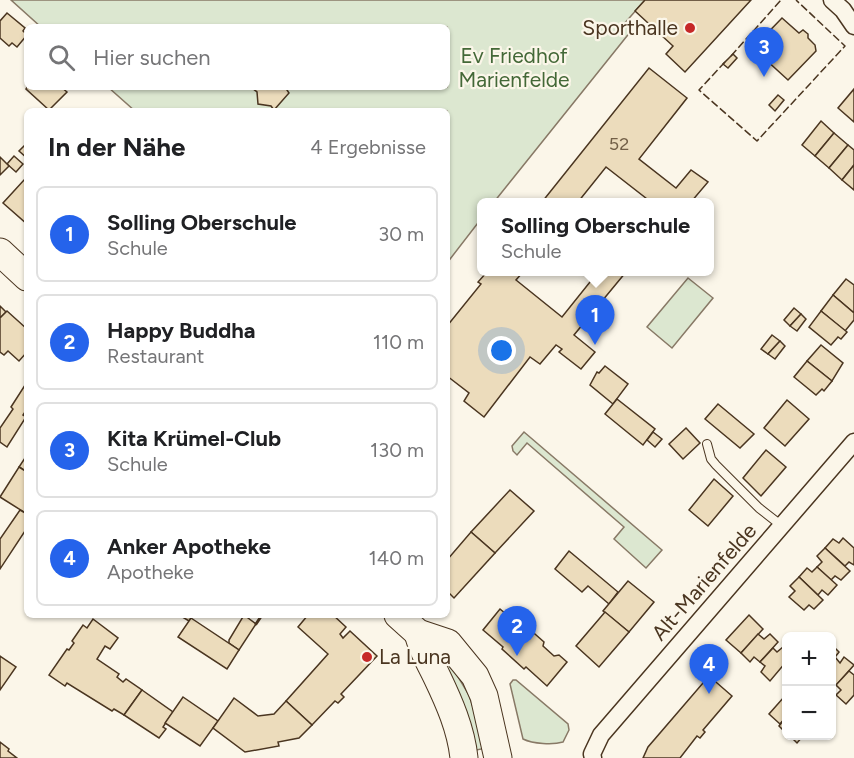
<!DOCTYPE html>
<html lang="de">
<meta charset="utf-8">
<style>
:root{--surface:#fff;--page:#f2f2f2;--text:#202124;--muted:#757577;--line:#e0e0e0;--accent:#2563eb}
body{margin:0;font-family:Figtree,sans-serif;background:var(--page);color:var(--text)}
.controls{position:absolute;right:18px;bottom:18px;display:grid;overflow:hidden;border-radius:9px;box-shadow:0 2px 4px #0004}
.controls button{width:54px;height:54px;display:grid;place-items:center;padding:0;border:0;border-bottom:2px solid var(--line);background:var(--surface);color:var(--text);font:30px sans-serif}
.you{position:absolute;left:502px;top:351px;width:21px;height:21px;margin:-15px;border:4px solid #fff;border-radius:50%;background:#1a73e8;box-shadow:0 0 0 9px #1a73e833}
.badge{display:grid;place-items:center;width:39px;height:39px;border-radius:50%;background:var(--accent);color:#fff;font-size:20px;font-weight:700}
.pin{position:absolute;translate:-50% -50px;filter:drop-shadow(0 2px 3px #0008)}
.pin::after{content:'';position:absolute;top:32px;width:21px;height:18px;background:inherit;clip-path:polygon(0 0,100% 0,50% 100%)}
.popup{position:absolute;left:477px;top:198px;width:237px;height:78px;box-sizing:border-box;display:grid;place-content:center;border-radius:9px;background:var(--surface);filter:drop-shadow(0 2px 4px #0005);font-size:20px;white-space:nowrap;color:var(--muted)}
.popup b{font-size:22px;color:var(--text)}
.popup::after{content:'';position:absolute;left:50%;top:100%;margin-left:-12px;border:12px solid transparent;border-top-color:var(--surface)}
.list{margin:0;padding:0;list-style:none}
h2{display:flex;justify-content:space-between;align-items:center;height:78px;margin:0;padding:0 24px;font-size:26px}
h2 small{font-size:20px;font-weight:400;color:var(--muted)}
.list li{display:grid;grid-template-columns:39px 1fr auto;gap:18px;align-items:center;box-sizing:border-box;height:96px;margin:0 12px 12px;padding:0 12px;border:2px solid var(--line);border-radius:9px}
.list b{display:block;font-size:22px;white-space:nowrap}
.list p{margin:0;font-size:20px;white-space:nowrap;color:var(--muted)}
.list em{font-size:20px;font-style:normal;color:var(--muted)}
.icon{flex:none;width:33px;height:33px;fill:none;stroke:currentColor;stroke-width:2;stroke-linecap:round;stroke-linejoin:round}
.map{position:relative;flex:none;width:854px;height:758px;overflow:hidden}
.search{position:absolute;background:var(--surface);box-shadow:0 2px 4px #0004;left:24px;top:24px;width:426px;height:66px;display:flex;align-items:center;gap:15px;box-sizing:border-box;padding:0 21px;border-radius:9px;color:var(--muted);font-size:22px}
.panel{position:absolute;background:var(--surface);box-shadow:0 2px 4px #0004;left:24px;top:108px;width:426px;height:510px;border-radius:9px}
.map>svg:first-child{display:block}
.green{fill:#dce7d0;stroke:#887966;stroke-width:1.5}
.building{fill:#ecdcbc;stroke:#4a3520;stroke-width:1.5}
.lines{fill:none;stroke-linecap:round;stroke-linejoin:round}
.lane-casing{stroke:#4a3520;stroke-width:10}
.street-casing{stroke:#4a3520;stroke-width:19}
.primary-casing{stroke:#4a3520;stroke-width:29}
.lane{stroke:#fbf6e9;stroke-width:8}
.street{stroke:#fbf6e9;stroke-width:16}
.primary{stroke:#fbf6e9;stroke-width:27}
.fence{stroke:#4a3520;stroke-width:1.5;stroke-dasharray:8 3;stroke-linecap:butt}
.wall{stroke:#4a3520;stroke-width:3}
.poi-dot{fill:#c62828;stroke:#fbf6e9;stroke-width:2}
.labels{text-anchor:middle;stroke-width:4.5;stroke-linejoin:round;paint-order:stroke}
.number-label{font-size:18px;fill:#725f47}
.poi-label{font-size:21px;fill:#4a3520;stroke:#fbf6e9;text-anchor:end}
.park-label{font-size:21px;fill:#436837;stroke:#fbf6e9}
.street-label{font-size:21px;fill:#4a3520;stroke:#fbf6e9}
</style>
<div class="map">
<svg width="854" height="758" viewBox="0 0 854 758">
<rect width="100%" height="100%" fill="#fbf6e9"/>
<g class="green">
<path d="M 11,0 L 645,0 L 624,24 L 631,31 L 494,202 L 481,202 L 481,219 L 447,263 L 447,111 L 135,111 L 108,87 L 447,87 L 447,27 L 41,27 Z"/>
<path d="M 688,278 L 713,298 L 672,348 L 647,327 Z"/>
<path d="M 524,432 L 662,550 L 646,568 L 614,539 L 624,527 L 527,443 L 517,455 L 513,451 L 512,446 Z"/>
<path d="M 439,653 L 454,670 L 469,695 L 486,748 L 472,751 Z"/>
<path d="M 513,680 L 516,680 L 568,724 L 569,730 L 563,742 C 553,745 533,744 523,739 L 510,684 Z"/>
</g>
<g class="building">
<path d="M 645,0 L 751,0 L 685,72 L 666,54 L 673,46 L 635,11 Z"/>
<path d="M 7,13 L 25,28 L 23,31 L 27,35 L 17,47 L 12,43 L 9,46 L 0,38 L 0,21 Z"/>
<path d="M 782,18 L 799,33 L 803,30 L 808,34 L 808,38 L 815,45 L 816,51 L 788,80 L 753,48 Z"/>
<path d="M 733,54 L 737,58 L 728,68 L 723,64 Z"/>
<path d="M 649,68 L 687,98 L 639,159 L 676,188 L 691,170 L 708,182 L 691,202 L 651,202 L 606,167 L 578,202 L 542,202 Z"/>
<path d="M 27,87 L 61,87 L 67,92 L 49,110 L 26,89 Z"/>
<path d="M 251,87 L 285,87 L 289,93 L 274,110 L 271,106 L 258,104 L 257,92 Z"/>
<path d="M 854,89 L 854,122 L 838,108 Z"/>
<path d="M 778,95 L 784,100 L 775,111 L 769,105 Z"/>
<path d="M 821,121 L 834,133 L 815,156 L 802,145 Z"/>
<path d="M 834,133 L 848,145 L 829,168 L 815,156 Z"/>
<path d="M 27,143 L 27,158 L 19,151 Z"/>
<path d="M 848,145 L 854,150 L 854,165 L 842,180 L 829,168 Z"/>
<path d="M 14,156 L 23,164 L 16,172 L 7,164 Z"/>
<path d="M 0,157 L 9,166 L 0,175 Z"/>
<path d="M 854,165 L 854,190 L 842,180 Z"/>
<path d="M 24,180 L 27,183 L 27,224 L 3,203 Z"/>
<path d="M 487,272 L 523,272 L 516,280 L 562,317 L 598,272 L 626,272 L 574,335 L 595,352 L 581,369 L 559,352 L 562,349 L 556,345 L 540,364 L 530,357 L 484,417 L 464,401 L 469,393 L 447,376 L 447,326 L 481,284 L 478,282 Z"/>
<path d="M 846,279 L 854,285 L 854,313 L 833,295 Z"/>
<path d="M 833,295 L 854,313 L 854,320 L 845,331 L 821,311 Z"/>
<path d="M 0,306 L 6,312 L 0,318 Z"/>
<path d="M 794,308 L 801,314 L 790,326 L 784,320 Z"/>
<path d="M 7,311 L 27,329 L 27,352 L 19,361 L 8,351 L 4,355 L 0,352 L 0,318 Z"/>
<path d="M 821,311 L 847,332 L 841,339 L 838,337 L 831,345 L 809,327 Z"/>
<path d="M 801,314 L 806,319 L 797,331 L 790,326 Z"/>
<path d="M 772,335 L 780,341 L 768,354 L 761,349 Z"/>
<path d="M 780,341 L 785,346 L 775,359 L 768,354 Z"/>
<path d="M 821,345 L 843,363 L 832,381 L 807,361 Z"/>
<path d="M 807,361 L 832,381 L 824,391 L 822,389 L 816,395 L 794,377 Z"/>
<path d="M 605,366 L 628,384 L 613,404 L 590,385 L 597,372 L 599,373 Z"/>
<path d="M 27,382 L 27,409 L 23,415 L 26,417 L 7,447 L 0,442 L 0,428 L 13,409 L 11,407 Z"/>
<path d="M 617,399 L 655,429 L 643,445 L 605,414 Z"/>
<path d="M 787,400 L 809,419 L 785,446 L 764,428 Z"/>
<path d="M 718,404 L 754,434 L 740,448 L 705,419 Z"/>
<path d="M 686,428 L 700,443 L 683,459 L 669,444 Z"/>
<path d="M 653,432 L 662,439 L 655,447 L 647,440 Z"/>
<path d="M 766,450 L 786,467 L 761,496 L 743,478 Z"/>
<path d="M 27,455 L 27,472 L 19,467 Z"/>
<path d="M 19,467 L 27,472 L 27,514 L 0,497 Z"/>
<path d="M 714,479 L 733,496 L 708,526 L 689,510 Z"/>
<path d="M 510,490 L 534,511 L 495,553 L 471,532 Z"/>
<path d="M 20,510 L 27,514 L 27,528 L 0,569 L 0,539 Z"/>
<path d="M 471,532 L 495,553 L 454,598 L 447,591 L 447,560 Z"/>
<path d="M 843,538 L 854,548 L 854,565 L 849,562 L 845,566 L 825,548 L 833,539 L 839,543 Z"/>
<path d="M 825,548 L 850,571 L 841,580 L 835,576 L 831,580 L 817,567 L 822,562 L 817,556 Z"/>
<path d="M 569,551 L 618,592 L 609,604 L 588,586 L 582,592 L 555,569 Z"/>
<path d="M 817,567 L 837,585 L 828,595 L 822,590 L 818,595 L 799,577 L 807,568 L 812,572 Z"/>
<path d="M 799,577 L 823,600 L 814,609 L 809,605 L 804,610 L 789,597 L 795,591 L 790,586 Z"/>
<path d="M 628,581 L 654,602 L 629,632 L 603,611 Z"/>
<path d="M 500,609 L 506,614 L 511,614 L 519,622 L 518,624 L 522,628 L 527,627 L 544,642 L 543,646 L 554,656 L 559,655 L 567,662 L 547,686 L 526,667 L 524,669 L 502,649 L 503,647 L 483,630 Z"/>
<path d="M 605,612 L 629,632 L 599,667 L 576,646 Z"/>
<path d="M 179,615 L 193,615 L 189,621 Z"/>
<path d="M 244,615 L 256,624 L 239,650 L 229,643 L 229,640 Z"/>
<path d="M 308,615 L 333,615 L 346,627 L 340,634 L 343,638 L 350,631 L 377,656 L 341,694 L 344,697 L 338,703 L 335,701 L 312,725 L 286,701 L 328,654 L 298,627 Z"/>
<path d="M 749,615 L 763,629 L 741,653 L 726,640 Z"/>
<path d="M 191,618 L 239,650 L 227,669 L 178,637 Z"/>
<path d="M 93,619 L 118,638 L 110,649 L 105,646 L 97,659 L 119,674 L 117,677 L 123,682 L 126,679 L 142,690 L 124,715 L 114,709 L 112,711 L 67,683 L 65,686 L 49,675 L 67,649 L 69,650 L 74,643 L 72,641 L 83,625 L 87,628 Z"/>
<path d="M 758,634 L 764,639 L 770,634 L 778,642 L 760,662 L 754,657 L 750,662 L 741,653 Z"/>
<path d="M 832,645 L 839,652 L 832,661 Z"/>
<path d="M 783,647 L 786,650 L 786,662 L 770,681 L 761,672 L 765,666 L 760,662 L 773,648 L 777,652 Z"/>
<path d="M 0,656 L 16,667 L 0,690 Z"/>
<path d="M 835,657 L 840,663 L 844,657 L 854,665 L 832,690 L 832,661 Z"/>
<path d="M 849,671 L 854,675 L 854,695 L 846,704 L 836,695 L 841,690 L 836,685 Z"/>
<path d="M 709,676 L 732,696 L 703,730 L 705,732 L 700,738 L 697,736 L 680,758 L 643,758 L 648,747 Z"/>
<path d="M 142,690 L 173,712 L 163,727 L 166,729 L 159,738 L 124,715 Z"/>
<path d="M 183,697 L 218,721 L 200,746 L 165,723 Z"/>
<path d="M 784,697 L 786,699 L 786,717 L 780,724 L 769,714 Z"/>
<path d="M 234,698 L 258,716 L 274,714 L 286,701 L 312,725 L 299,738 L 278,742 L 279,746 L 245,752 L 213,728 Z"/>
<path d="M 786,717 L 786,733 L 779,726 Z"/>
<path d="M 790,736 L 803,736 L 797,743 Z"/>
<path d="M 0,742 L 9,749 L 8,751 L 17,758 L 0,758 Z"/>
</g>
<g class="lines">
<defs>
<path id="lane" d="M 707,444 L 711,459 L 716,465 L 759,508 L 782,526"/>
<g id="street">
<path d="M 832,0 L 843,10 L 854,26"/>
<path d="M 593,758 L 592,754 L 601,735 L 854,442"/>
</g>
<g id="primary">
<path d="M 0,252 L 27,277"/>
<path d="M 398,615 L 418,633 L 448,643 L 475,676 L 484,696 L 498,758"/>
<path d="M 418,633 C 423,652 429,660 437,677 C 449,702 461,729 464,758"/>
</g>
</defs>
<use href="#lane" class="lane-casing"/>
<use href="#street" class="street-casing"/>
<use href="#primary" class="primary-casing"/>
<use href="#lane" class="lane"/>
<use href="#street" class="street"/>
<use href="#primary" class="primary"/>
<g class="fence">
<path d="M 731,56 L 781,0"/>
<path d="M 725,62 L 699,90 L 757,141 L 845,46 L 796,0"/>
</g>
<path class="wall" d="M 256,624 L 262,615"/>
</g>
<g class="poi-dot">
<circle cx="690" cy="28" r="6"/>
<circle cx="367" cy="657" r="6"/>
</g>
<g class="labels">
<g class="number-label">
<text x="619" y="150">52</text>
</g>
<g class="poi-label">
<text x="678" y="35">Sporthalle</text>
<text x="379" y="664" text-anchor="start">La Luna</text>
</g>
<g class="park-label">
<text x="514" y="63">Ev Friedhof<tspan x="514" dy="24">Marienfelde</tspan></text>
</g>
<g class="street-label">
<text transform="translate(704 582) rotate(-49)" y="7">Alt-Marienfelde</text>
</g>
</g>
</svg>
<div class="controls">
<button>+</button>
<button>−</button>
</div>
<div class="you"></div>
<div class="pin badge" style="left:595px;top:345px">1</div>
<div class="popup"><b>Solling Oberschule</b>Schule</div>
<div class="pin badge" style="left:517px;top:656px">2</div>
<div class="pin badge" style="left:764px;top:77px">3</div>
<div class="pin badge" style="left:709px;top:694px">4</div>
<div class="search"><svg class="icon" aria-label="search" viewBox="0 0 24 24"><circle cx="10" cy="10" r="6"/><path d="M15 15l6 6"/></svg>Hier suchen</div>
<section class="panel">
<h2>In der Nähe<small>4 Ergebnisse</small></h2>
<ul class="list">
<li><span class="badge">1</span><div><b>Solling Oberschule</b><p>Schule</p></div><em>30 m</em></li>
<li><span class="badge">2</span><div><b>Happy Buddha</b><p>Restaurant</p></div><em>110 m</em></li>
<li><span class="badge">3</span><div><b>Kita Krümel-Club</b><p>Schule</p></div><em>130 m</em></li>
<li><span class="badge">4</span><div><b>Anker Apotheke</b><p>Apotheke</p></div><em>140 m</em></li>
</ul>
</section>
</div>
